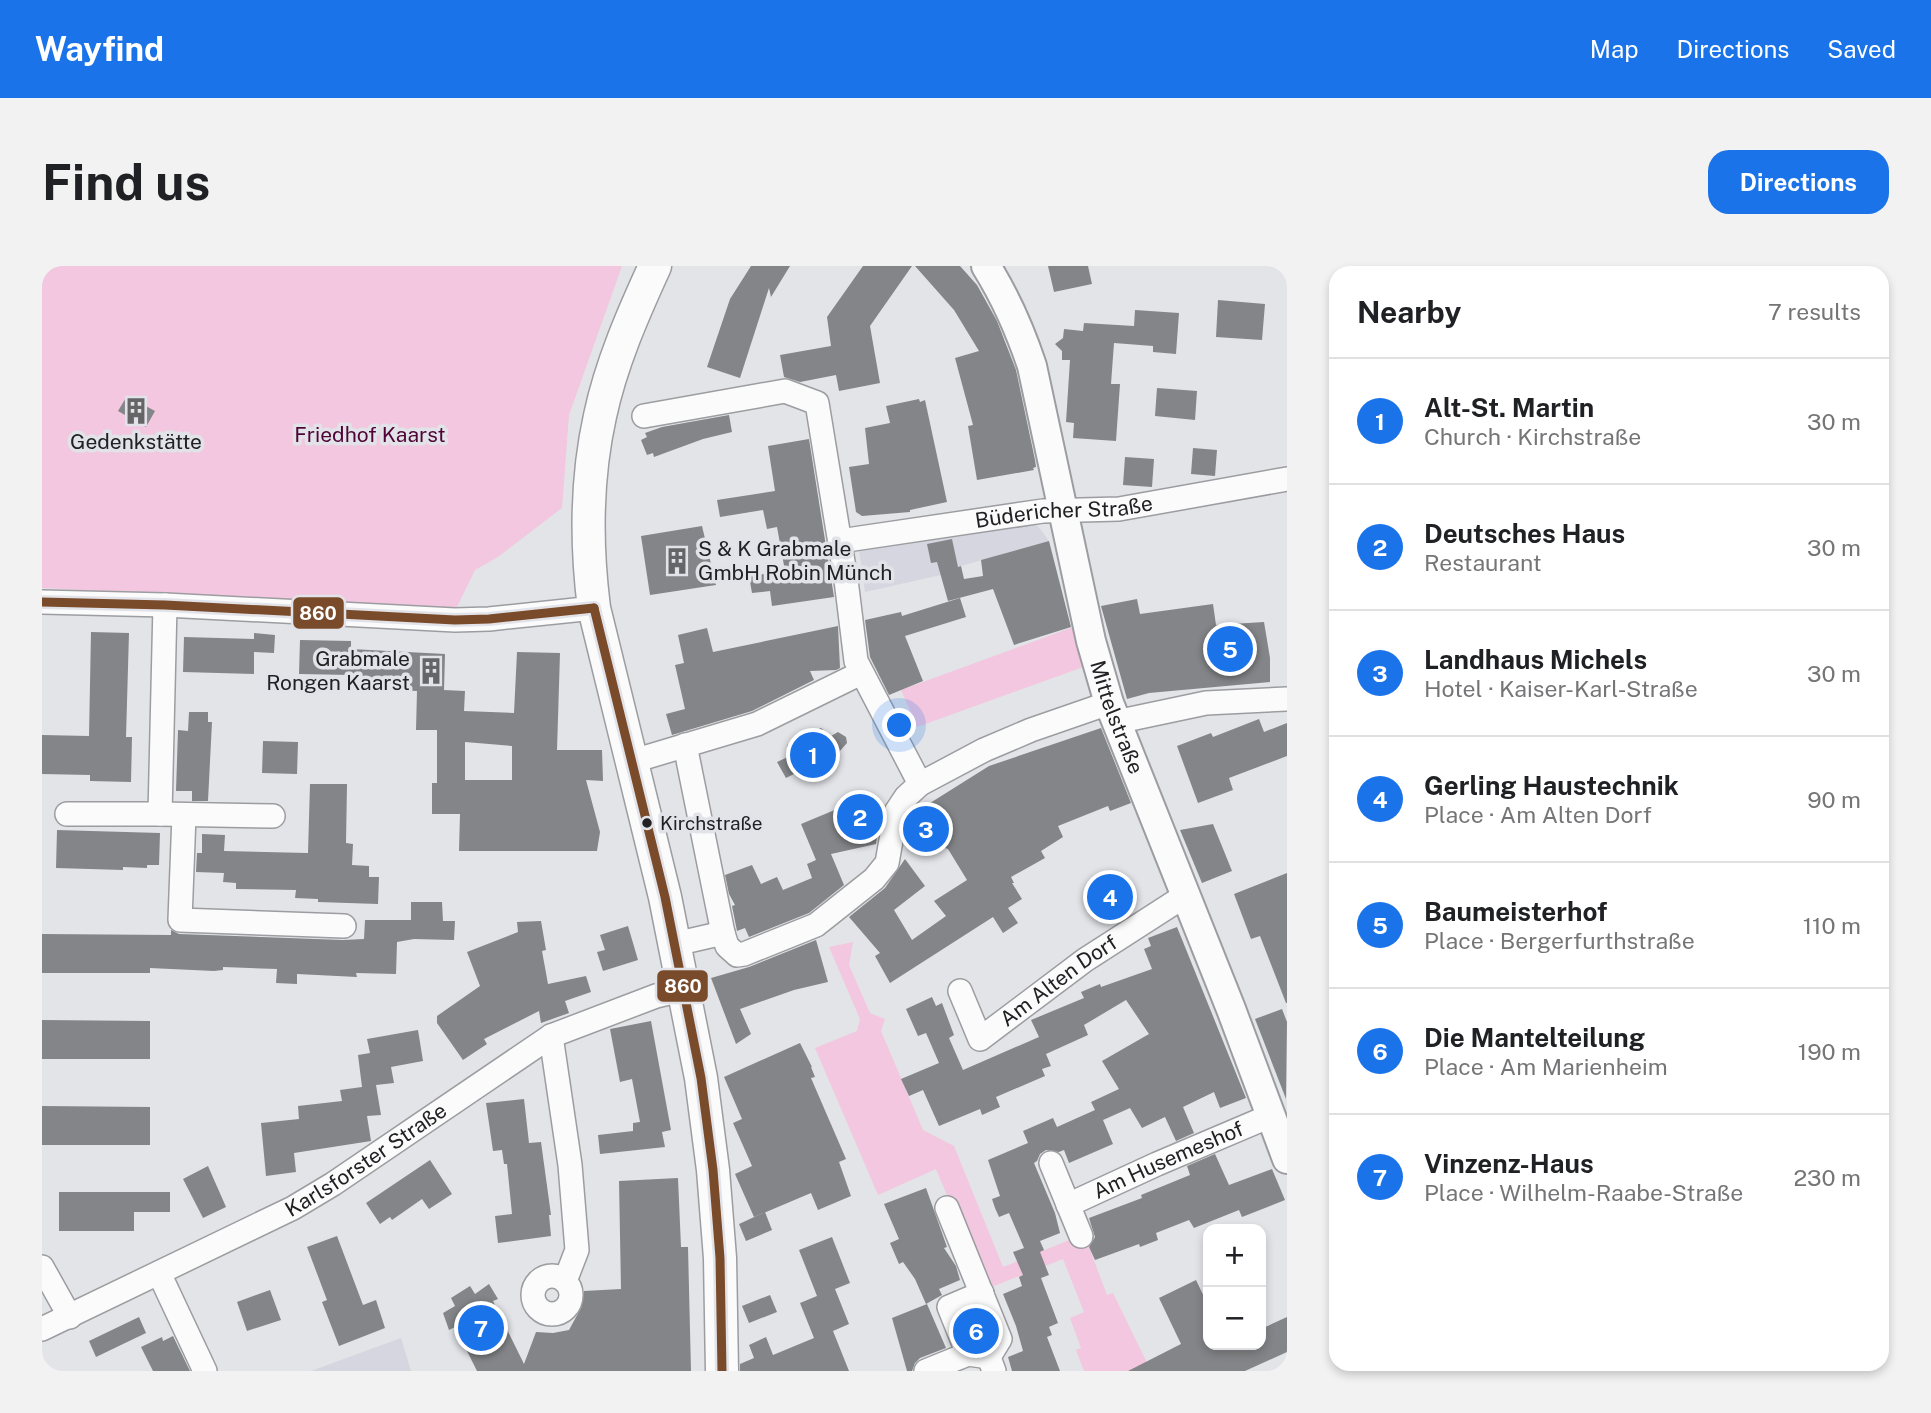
<!DOCTYPE html>
<meta charset="utf-8">
<style>
:root{--surface:#fff;--page:#f2f2f2;--text:#202124;--muted:#757577;--line:#e0e0e0;--accent:#1a73e8}
body{margin:0;font-family:"Public Sans",sans-serif;background:var(--page);color:var(--text)}
.controls{position:absolute;right:21px;bottom:21px;display:grid;overflow:hidden;border-radius:14px;box-shadow:0 4px 10px #0003}
.controls button{width:63px;height:63px;display:grid;place-items:center;padding:0;border:0;border-bottom:2px solid var(--line);background:var(--surface);color:var(--text);font:35px sans-serif}
.you{position:absolute;left:858px;top:460px;width:24px;height:24px;margin:-18px;border:5px solid #fff;border-radius:50%;background:#1a73e8;box-shadow:0 0 0 10px #1a73e833}
.badge{display:grid;place-items:center;width:46px;height:46px;border-radius:50%;background:var(--accent);color:#fff;font-size:23px;font-weight:700}
.pin{position:absolute;translate:-50% -50%;border:4px solid #fff;box-shadow:0 2px 7px #0006}
.list{margin:0;padding:0;list-style:none}
h2{display:flex;justify-content:space-between;align-items:center;height:91px;margin:0;padding:0 28px;font-size:30px}
h2 small{font-size:23px;font-weight:400;color:var(--muted)}
.list li{display:grid;grid-template-columns:46px 1fr auto;gap:21px;align-items:center;box-sizing:border-box;height:126px;padding:0 28px;border-top:2px solid var(--line)}
.list b{display:block;font-size:26px;white-space:nowrap}
.list p{margin:0;font-size:23px;white-space:nowrap;color:var(--muted)}
.list em{font-size:23px;font-style:normal;color:var(--muted)}
.map{position:relative;flex:none;width:1245px;height:1105px;overflow:hidden;border-radius:21px}
header{display:flex;align-items:center;gap:42px;box-sizing:border-box;height:98px;padding:0 35px;background:var(--accent);color:#fff}
header strong{font-size:33px}
nav{display:flex;gap:38px;margin-inline-start:auto;font-size:24px}
.intro{display:flex;align-items:center;justify-content:space-between;box-sizing:border-box;height:168px;padding:0 42px}
h1{margin:0;font-size:49px}
.button{padding:18px 32px;border-radius:21px;background:var(--accent);color:#fff;font-size:24px;font-weight:700}
main{display:flex;gap:42px;padding:0 42px}
aside{flex:1;background:var(--surface);border-radius:21px;box-shadow:0 4px 10px #0003}
.map>svg:first-child{display:block}
.built{fill:#d5d6df}
.green{fill:#f2c7df}
.building{fill:#848588;fill-rule:evenodd}
.lines{fill:none;stroke-linecap:round;stroke-linejoin:round}
.minor-casing{stroke:#9c9da0;stroke-width:26}
.tertiary-casing{stroke:#9c9da0;stroke-width:32}
.secondary-casing{stroke:#9c9da0;stroke-width:35}
.minor{stroke:#fbfbfc;stroke-width:23}
.tertiary{stroke:#fbfbfc;stroke-width:28}
.secondary{stroke:#fbfbfc;stroke-width:32}
.bus-1-casing{stroke:#e2e3e9;stroke-width:14}
.bus-1{stroke:#7a4b2a;stroke-width:9}
.bus-dot{fill:#212123;stroke:#e2e3e9;stroke-width:2.5}
.labels{text-anchor:middle;stroke-width:7;stroke-linejoin:round;paint-order:stroke}
.bus-label{font-size:19px;fill:#212123;stroke:#e2e3e9;text-anchor:start}
.park-label{font-size:21px;fill:#500436;stroke:#e2e3e9}
.poi-label{font-size:21px;fill:#212123;stroke:#e2e3e9}
.street-label{font-size:21px;fill:#212123;stroke:#e2e3e9}
.line-badge{stroke:#e2e3e9;stroke-width:2.5}
.badge-label{font-size:19px;text-anchor:middle;font-weight:bold;fill:#fff}
</style>
<header>
<strong>Wayfind</strong>
<nav><a>Map</a><a>Directions</a><a>Saved</a></nav>
</header>
<div class="intro"><h1>Find us</h1><a class="button">Directions</a></div>
<main>
<div class="map">
<svg width="1245" height="1105" viewBox="0 0 1245 1105">
<rect width="100%" height="100%" fill="#e3e4e8"/>
<g class="built">
<path d="M 984,256 L 996,260 L 1007,275 L 898,306 L 899,309 L 823,326 L 817,285 L 963,257 Z"/>
<path d="M 359,1072 L 369,1105 L 269,1105 Z"/>
</g>
<g class="green">
<path d="M 0,0 L 580,0 L 527,149 L 520,242 L 456,291 L 433,304 L 414,343 L 0,322 Z"/>
<path d="M 1031,361 L 1044,400 L 875,461 L 859,424 Z"/>
<path d="M 811,676 L 807,699 L 828,747 L 843,753 L 839,765 L 881,864 L 912,880 L 961,1001 L 1042,968 L 1065,1029 L 1071,1027 L 1109,1105 L 1042,1105 L 1034,1084 L 1039,1082 L 1028,1052 L 1042,1046 L 1021,993 L 952,1020 L 941,1016 L 894,903 L 836,929 L 773,782 L 815,765 L 818,753 L 787,681 Z"/>
</g>
<g class="building">
<path d="M 709,0 L 748,0 L 729,31 L 727,22 L 698,112 L 665,101 L 688,33 Z"/>
<path d="M 821,0 L 870,0 L 828,60 L 838,117 L 797,125 L 794,109 L 758,116 L 742,111 L 738,89 L 789,80 L 785,51 Z"/>
<path d="M 873,0 L 918,0 L 935,19 L 955,55 L 974,104 L 993,194 L 994,201 L 991,202 L 992,204 L 935,214 L 926,160 L 931,159 L 913,92 L 937,85 L 912,44 Z"/>
<path d="M 1006,0 L 1046,0 L 1050,18 L 1012,26 Z"/>
<path d="M 1176,34 L 1223,38 L 1220,74 L 1174,71 Z"/>
<path d="M 1093,44 L 1137,47 L 1134,88 L 1111,86 L 1111,80 L 1072,77 L 1069,118 L 1078,118 L 1074,175 L 1031,172 L 1032,157 L 1024,156 L 1028,94 L 1020,94 L 1020,85 L 1013,78 L 1021,72 L 1022,63 L 1041,65 L 1042,57 L 1092,60 Z"/>
<path d="M 1115,122 L 1155,125 L 1153,154 L 1113,150 Z"/>
<path d="M 85,130 L 113,145 L 104,161 L 76,145 Z"/>
<path d="M 877,133 L 878,136 L 883,134 L 905,236 L 868,244 L 868,246 L 820,250 L 814,246 L 807,201 L 827,198 L 823,162 L 848,157 L 844,140 Z"/>
<path d="M 687,149 L 690,166 L 661,173 L 612,191 L 611,187 L 605,189 L 599,174 L 605,171 L 603,167 L 620,161 Z"/>
<path d="M 767,173 L 792,331 L 730,340 L 728,325 L 710,327 L 707,310 L 743,305 L 735,261 L 725,263 L 721,244 L 678,251 L 675,234 L 733,225 L 726,180 Z"/>
<path d="M 1151,182 L 1175,184 L 1173,210 L 1149,208 Z"/>
<path d="M 1083,191 L 1112,193 L 1110,221 L 1081,219 Z"/>
<path d="M 660,260 L 674,319 L 608,329 L 599,270 Z"/>
<path d="M 910,273 L 916,301 L 919,300 L 922,313 L 941,310 L 939,294 L 1007,275 L 1029,361 L 972,379 L 951,323 L 906,335 L 895,296 L 889,297 L 885,278 Z"/>
<path d="M 918,332 L 924,351 L 863,370 L 881,415 L 847,429 L 828,391 L 823,354 L 859,346 L 860,350 Z"/>
<path d="M 1095,333 L 1098,348 L 1171,338 L 1174,359 L 1222,356 L 1228,392 L 1228,416 L 1107,427 L 1085,433 L 1059,340 Z"/>
<path d="M 796,360 L 798,402 L 794,404 L 768,405 L 772,414 L 710,445 L 630,469 L 624,448 L 643,443 L 633,399 L 642,397 L 636,369 L 665,362 L 671,386 Z"/>
<path d="M 49,366 L 87,367 L 84,471 L 90,471 L 89,516 L 48,515 L 48,509 L 0,508 L 0,469 L 47,470 Z"/>
<path d="M 212,367 L 233,369 L 232,387 L 212,386 L 212,408 L 141,406 L 142,371 L 212,373 Z"/>
<path d="M 258,374 L 309,375 L 309,383 L 403,388 L 402,424 L 423,425 L 422,445 L 472,447 L 475,386 L 518,387 L 515,484 L 560,484 L 561,515 L 544,514 L 558,566 L 555,585 L 417,585 L 418,548 L 390,548 L 390,517 L 395,517 L 395,464 L 374,464 L 375,425 L 327,423 L 327,413 L 308,412 L 308,409 L 257,408 ZM 423,476 L 470,480 L 470,514 L 423,514 Z"/>
<path d="M 147,446 L 166,446 L 166,456 L 170,456 L 166,535 L 150,535 L 150,525 L 134,525 L 136,464 L 146,465 Z"/>
<path d="M 1217,453 L 1222,466 L 1245,457 L 1245,490 L 1187,512 L 1191,524 L 1156,537 L 1135,480 L 1169,467 L 1171,471 Z"/>
<path d="M 779,462 L 789,470 L 796,466 L 804,471 L 805,477 L 797,486 L 796,499 L 763,515 L 758,505 L 744,512 L 735,496 L 750,489 L 745,479 Z"/>
<path d="M 1059,462 L 1089,537 L 1068,545 L 1066,540 L 1016,560 L 1021,571 L 999,585 L 1003,592 L 969,611 L 972,617 L 970,617 L 980,633 L 966,642 L 976,657 L 961,667 L 951,651 L 848,717 L 833,690 L 838,687 L 807,651 L 843,622 L 863,593 L 883,620 L 852,644 L 870,674 L 904,650 L 892,635 L 925,614 L 906,583 L 885,576 L 900,564 L 864,572 L 869,549 L 947,500 Z"/>
<path d="M 221,475 L 256,476 L 255,508 L 220,507 Z"/>
<path d="M 268,518 L 305,518 L 304,577 L 311,578 L 310,599 L 327,600 L 327,611 L 337,611 L 336,638 L 276,636 L 276,633 L 253,632 L 254,624 L 194,623 L 194,617 L 181,616 L 182,607 L 154,606 L 155,587 L 160,587 L 160,568 L 183,569 L 182,585 L 266,587 Z"/>
<path d="M 831,528 L 837,559 L 834,578 L 789,588 L 802,619 L 767,647 L 707,671 L 703,662 L 695,665 L 690,640 L 693,639 L 687,628 L 683,609 L 710,599 L 719,618 L 735,611 L 741,624 L 770,612 L 765,598 L 774,594 L 759,558 Z"/>
<path d="M 1171,558 L 1190,605 L 1160,617 L 1138,564 Z"/>
<path d="M 15,564 L 118,567 L 117,599 L 105,599 L 105,602 L 81,601 L 81,604 L 14,602 Z"/>
<path d="M 1245,607 L 1245,737 L 1244,737 L 1218,670 L 1209,673 L 1192,628 Z"/>
<path d="M 1074,609 L 1085,644 L 1063,653 L 1049,619 Z"/>
<path d="M 369,636 L 400,636 L 401,655 L 413,655 L 412,674 L 372,673 L 355,676 L 354,708 L 314,707 L 315,711 L 255,708 L 255,718 L 234,717 L 235,703 L 181,701 L 181,704 L 172,705 L 108,702 L 108,707 L 0,707 L 0,668 L 129,669 L 129,664 L 137,668 L 301,674 L 322,673 L 323,654 L 369,654 Z"/>
<path d="M 499,655 L 504,684 L 500,685 L 506,718 L 544,710 L 549,726 L 523,735 L 527,747 L 499,757 L 497,745 L 442,773 L 445,778 L 421,794 L 395,757 L 395,750 L 438,720 L 425,686 L 476,666 L 475,656 Z"/>
<path d="M 586,660 L 596,694 L 561,705 L 555,686 L 563,684 L 558,669 Z"/>
<path d="M 1135,661 L 1204,832 L 1178,842 L 1172,826 L 1141,841 L 1152,867 L 1134,875 L 1123,851 L 1100,862 L 1088,842 L 1061,854 L 1071,878 L 1027,897 L 1022,884 L 1017,886 L 1004,884 L 998,888 L 995,895 L 992,897 L 1013,947 L 1018,967 L 998,975 L 1002,984 L 998,986 L 1007,1009 L 999,1012 L 1016,1057 L 1007,1061 L 1010,1069 L 1005,1071 L 1018,1105 L 970,1105 L 966,1091 L 981,1085 L 974,1060 L 961,1028 L 980,1020 L 977,1011 L 981,1009 L 971,986 L 982,982 L 967,947 L 957,951 L 953,942 L 950,933 L 958,930 L 946,894 L 986,877 L 981,865 L 1011,852 L 1015,861 L 1053,844 L 1049,836 L 1077,823 L 1060,795 L 1107,768 L 1084,734 L 1042,759 L 1046,769 L 1004,788 L 1009,800 L 1000,803 L 1003,810 L 954,831 L 958,841 L 940,849 L 938,843 L 897,860 L 881,824 L 867,830 L 859,813 L 897,797 L 884,767 L 876,770 L 864,743 L 890,731 L 894,740 L 900,737 L 912,769 L 907,772 L 921,804 L 997,771 L 989,754 L 1042,732 L 1039,726 L 1058,718 L 1059,721 L 1110,703 L 1102,683 L 1109,680 L 1106,672 Z"/>
<path d="M 774,674 L 786,716 L 752,724 L 698,743 L 709,768 L 694,778 L 669,712 L 707,701 Z"/>
<path d="M 1240,743 L 1245,756 L 1244,833 L 1213,753 Z"/>
<path d="M 0,754 L 108,755 L 108,793 L 0,793 Z"/>
<path d="M 609,755 L 629,864 L 620,866 L 623,881 L 558,888 L 556,869 L 591,865 L 591,857 L 598,856 L 590,813 L 578,816 L 568,763 Z"/>
<path d="M 376,764 L 381,795 L 349,801 L 352,817 L 334,819 L 339,849 L 325,850 L 329,875 L 252,887 L 254,906 L 224,910 L 219,857 L 257,853 L 256,840 L 300,835 L 298,824 L 320,821 L 316,789 L 328,787 L 325,773 Z"/>
<path d="M 758,777 L 770,801 L 769,801 L 773,811 L 769,812 L 804,893 L 797,896 L 809,930 L 776,944 L 769,927 L 712,951 L 693,908 L 710,900 L 691,857 L 700,853 L 682,811 Z"/>
<path d="M 482,833 L 487,877 L 499,876 L 509,949 L 507,949 L 509,970 L 456,977 L 453,950 L 470,948 L 465,898 L 462,898 L 460,884 L 451,885 L 444,837 Z"/>
<path d="M 0,840 L 108,841 L 108,879 L 0,879 Z"/>
<path d="M 1173,888 L 1187,919 L 1230,903 L 1243,934 L 1200,951 L 1197,944 L 1152,962 L 1147,954 L 1114,967 L 1116,974 L 1098,981 L 1097,978 L 1053,994 L 1047,981 L 1053,971 L 1047,952 L 1100,932 L 1099,929 L 1148,909 L 1145,900 Z"/>
<path d="M 388,894 L 410,928 L 387,943 L 380,933 L 350,954 L 348,951 L 338,958 L 324,937 Z"/>
<path d="M 166,900 L 184,941 L 161,952 L 141,913 Z"/>
<path d="M 636,912 L 639,981 L 646,981 L 649,1105 L 435,1105 L 413,1061 L 407,1064 L 401,1047 L 413,1040 L 409,1032 L 428,1020 L 433,1028 L 447,1018 L 456,1033 L 451,1035 L 482,1098 L 494,1066 L 511,1067 L 527,1064 L 539,1042 L 542,1025 L 579,1023 L 577,915 Z"/>
<path d="M 884,922 L 905,981 L 902,982 L 914,1000 L 918,1014 L 897,1023 L 900,1029 L 884,1038 L 873,1013 L 861,996 L 857,998 L 848,977 L 857,973 L 842,938 Z"/>
<path d="M 17,926 L 128,926 L 128,946 L 92,946 L 92,965 L 17,965 Z"/>
<path d="M 723,946 L 730,964 L 704,975 L 697,958 Z"/>
<path d="M 295,970 L 321,1039 L 334,1034 L 343,1062 L 297,1080 L 280,1036 L 285,1034 L 265,981 Z"/>
<path d="M 790,971 L 808,1017 L 793,1023 L 807,1058 L 791,1065 L 807,1105 L 698,1105 L 698,1098 L 712,1092 L 707,1079 L 724,1071 L 731,1089 L 772,1072 L 758,1037 L 775,1030 L 757,984 Z"/>
<path d="M 1154,1014 L 1166,1039 L 1166,1079 L 1219,1079 L 1219,1063 L 1245,1051 L 1245,1086 L 1203,1105 L 1086,1105 L 1139,1078 L 1117,1032 Z"/>
<path d="M 228,1024 L 239,1054 L 205,1065 L 195,1036 Z"/>
<path d="M 728,1029 L 735,1046 L 707,1057 L 700,1040 Z"/>
<path d="M 885,1038 L 904,1082 L 878,1092 L 873,1097 L 870,1105 L 865,1105 L 850,1052 Z"/>
<path d="M 97,1051 L 104,1067 L 54,1091 L 47,1075 Z"/>
<path d="M 131,1070 L 148,1105 L 111,1105 L 99,1081 L 120,1071 L 121,1075 Z"/>
</g>
<g class="lines">
<defs>
<g id="minor">
<path d="M 602,150 L 743,125 L 775,137 L 804,314 L 814,395 L 878,518"/>
<path id="s1" d="M 798,275 L 1001,245 L 1077,243 L 1245,213"/>
<path d="M 0,336 L 123,339 L 413,354 L 447,353 L 552,342"/>
<path d="M 123,339 L 118,548 L 231,550"/>
<path d="M 1074,456 L 1164,437 L 1245,433"/>
<path d="M 643,479 L 681,667 L 685,680 L 695,689 L 702,688 L 774,659 L 832,613 L 845,597 L 854,546 L 864,531 L 878,518 L 942,484 L 989,464 L 1067,437"/>
<path d="M 588,496 L 715,458 L 819,407"/>
<path d="M 25,548 L 118,548"/>
<path d="M 142,549 L 138,654 L 302,660"/>
<path d="M 633,678 L 681,667"/>
<path id="s2" d="M 918,725 L 938,773 L 1043,694 L 1144,629"/>
<path d="M 509,770 L 528,899 L 535,984 L 523,1015"/>
<path d="M 1009,897 L 1039,970"/>
<path id="s3" d="M 1026,939 L 1115,898 L 1228,850"/>
<path d="M 905,942 L 958,1073 L 947,1091 L 952,1105"/>
<path d="M 0,1001 L 28,1051"/>
<path d="M 117,1007 L 163,1105"/>
<circle cx="510" cy="1029" r="19"/>
<path d="M 940,1027 L 907,1041 L 926,1088 L 947,1091"/>
<path id="s4" d="M 0,1063 L 251,942 L 291,918 L 509,770 L 614,730 L 643,723"/>
<path d="M 884,1105 L 926,1088"/>
</g>
<g id="tertiary">
<path id="s5" d="M 944,0 C 964,32 978,64 990,100 L 1049,375 L 1067,437 L 1189,743 L 1245,893"/>
</g>
<path id="secondary" d="M 613,0 C 591,48 569,98 558,150 C 544,213 544,279 552,342 L 623,631 L 659,812 L 671,904 L 678,992 L 680,1105"/>
</defs>
<use href="#minor" class="minor-casing"/>
<use href="#tertiary" class="tertiary-casing"/>
<use href="#secondary" class="secondary-casing"/>
<use href="#minor" class="minor"/>
<use href="#tertiary" class="tertiary"/>
<use href="#secondary" class="secondary"/>
<defs>
<g id="bus-1">
<path d="M 0,336 L 123,339 L 413,354 L 447,353 L 552,342"/>
<path d="M 552,342 L 623,631 L 659,812 L 671,904 L 678,992 L 680,1105"/>
</g>
</defs>
<use href="#bus-1" class="bus-1-casing"/>
<use href="#bus-1" class="bus-1"/>
</g>
<defs>
<symbol id="building-bare" viewBox="-9 -9 18 18"><path d="M-4-6H4V6H1V3H-1V6H-4ZM-2.5-4.3h1.7v1.8h-1.7ZM.8-4.3h1.7v1.8H.8ZM-2.5-1h1.7V.8h-1.7ZM.8-1h1.7V.8H.8Z" fill="#656568" stroke="#e2e3e9" stroke-width="2.5" paint-order="stroke"/></symbol>
</defs>
<g fill-rule="evenodd">
<use href="#building-bare" x="75" y="126" width="38" height="38"/>
<use href="#building-bare" x="616" y="276" width="38" height="38"/>
<use href="#building-bare" x="370" y="386" width="38" height="38"/>
</g>
<circle class="bus-dot" cx="605" cy="557" r="6"/>
<g class="labels">
<g class="bus-label">
<text x="618" y="564">Kirchstraße</text>
</g>
<g class="park-label">
<text x="328" y="176">Friedhof Kaarst</text>
</g>
<g class="poi-label">
<text x="94" y="183">Gedenkstätte</text>
<text x="656" y="290" text-anchor="start">S &amp; K Grabmale<tspan x="656" dy="24">GmbH Robin Münch</tspan></text>
<text x="368" y="400" text-anchor="end">Grabmale<tspan x="368" dy="24">Rongen Kaarst</tspan></text>
</g>
<g class="street-label">
<text dy="7" stroke="none"><textPath href="#s1" startOffset="226">Büdericher Straße</textPath></text>
<text dy="7" stroke="none"><textPath href="#s5" startOffset="472">Mittelstraße</textPath></text>
<text dy="7" stroke="none"><textPath href="#s2" startOffset="150">Am Alten Dorf</textPath></text>
<text dy="7" stroke="none"><textPath href="#s4" startOffset="366">Karlsforster Straße</textPath></text>
<text dy="7" stroke="none"><textPath href="#s3" startOffset="110">Am Husemeshof</textPath></text>
</g>
</g>
<g class="line-badge">
<rect x="250" y="330" width="53" height="34" rx="7" fill="#7a4b2a"/>
<rect x="614" y="703" width="53" height="34" rx="7" fill="#7a4b2a"/>
</g>
<g class="badge-label">
<text x="276" y="354">860</text>
<text x="641" y="727">860</text>
</g>
</svg>
<div class="controls">
<button>+</button>
<button>−</button>
</div>
<div class="you"></div>
<div class="pin badge" style="left:771px;top:489px">1</div>
<div class="pin badge" style="left:818px;top:551px">2</div>
<div class="pin badge" style="left:884px;top:563px">3</div>
<div class="pin badge" style="left:1068px;top:631px">4</div>
<div class="pin badge" style="left:1188px;top:383px">5</div>
<div class="pin badge" style="left:934px;top:1065px">6</div>
<div class="pin badge" style="left:439px;top:1062px">7</div>
</div>
<aside>
<h2>Nearby<small>7 results</small></h2>
<ul class="list">
<li><span class="badge">1</span><div><b>Alt-St. Martin</b><p>Church · Kirchstraße</p></div><em>30 m</em></li>
<li><span class="badge">2</span><div><b>Deutsches Haus</b><p>Restaurant</p></div><em>30 m</em></li>
<li><span class="badge">3</span><div><b>Landhaus Michels</b><p>Hotel · Kaiser-Karl-Straße</p></div><em>30 m</em></li>
<li><span class="badge">4</span><div><b>Gerling Haustechnik</b><p>Place · Am Alten Dorf</p></div><em>90 m</em></li>
<li><span class="badge">5</span><div><b>Baumeisterhof</b><p>Place · Bergerfurthstraße</p></div><em>110 m</em></li>
<li><span class="badge">6</span><div><b>Die Mantelteilung</b><p>Place · Am Marienheim</p></div><em>190 m</em></li>
<li><span class="badge">7</span><div><b>Vinzenz-Haus</b><p>Place · Wilhelm-Raabe-Straße</p></div><em>230 m</em></li>
</ul>
</aside>
</main>
